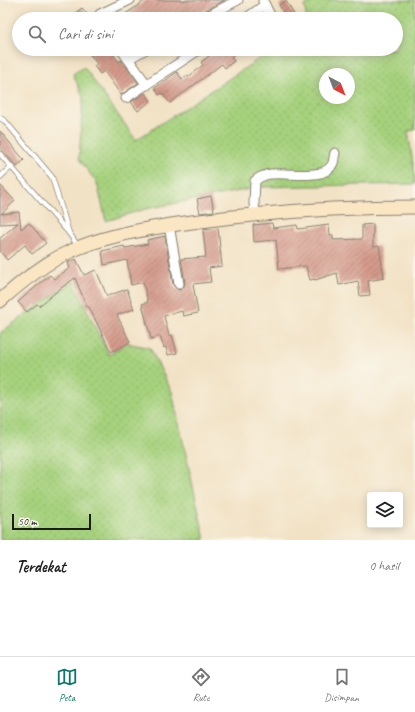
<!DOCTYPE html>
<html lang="id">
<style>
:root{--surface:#fff;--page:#f2f2f2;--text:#202124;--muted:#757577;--line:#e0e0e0;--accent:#0f766e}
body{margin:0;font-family:Caveat,sans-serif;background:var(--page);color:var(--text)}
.controls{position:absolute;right:12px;bottom:12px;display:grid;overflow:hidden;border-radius:4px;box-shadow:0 2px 10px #0003}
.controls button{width:36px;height:36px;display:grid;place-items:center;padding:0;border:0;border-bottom:1px solid var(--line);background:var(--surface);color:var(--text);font:20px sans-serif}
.compass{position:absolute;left:319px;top:68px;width:36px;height:36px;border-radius:50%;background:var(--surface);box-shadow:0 2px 10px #0003;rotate:138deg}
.scale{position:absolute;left:12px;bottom:10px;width:79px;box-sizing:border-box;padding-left:4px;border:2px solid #1c1c1c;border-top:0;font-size:11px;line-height:14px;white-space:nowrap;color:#1c1c1c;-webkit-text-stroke:3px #fbf7ec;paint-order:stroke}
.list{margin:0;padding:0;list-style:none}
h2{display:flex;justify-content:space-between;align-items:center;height:52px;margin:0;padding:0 16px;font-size:17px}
h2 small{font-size:13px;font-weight:400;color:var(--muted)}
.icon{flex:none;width:22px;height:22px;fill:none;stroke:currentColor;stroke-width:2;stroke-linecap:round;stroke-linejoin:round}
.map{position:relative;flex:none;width:415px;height:540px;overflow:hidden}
.search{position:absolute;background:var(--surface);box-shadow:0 2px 10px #0003;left:12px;right:12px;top:12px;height:44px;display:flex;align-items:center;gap:10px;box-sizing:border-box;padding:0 14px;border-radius:22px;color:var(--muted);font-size:15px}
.sheet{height:116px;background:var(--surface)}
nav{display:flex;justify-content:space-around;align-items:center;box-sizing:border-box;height:56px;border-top:1px solid var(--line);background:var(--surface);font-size:11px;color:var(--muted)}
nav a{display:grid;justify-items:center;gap:2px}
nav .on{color:var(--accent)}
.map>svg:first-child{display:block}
.grass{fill:url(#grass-dots);stroke:#61764c;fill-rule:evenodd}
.building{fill:url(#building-hatch)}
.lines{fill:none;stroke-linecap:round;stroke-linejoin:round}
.lane-casing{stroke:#877f70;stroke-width:6}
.street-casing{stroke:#877f70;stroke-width:11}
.secondary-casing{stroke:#877f70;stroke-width:15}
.lane{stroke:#fff;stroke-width:4.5}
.street{stroke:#fff;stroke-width:9}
.secondary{stroke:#fbe6c4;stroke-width:13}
</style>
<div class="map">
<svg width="415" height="540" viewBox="0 0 415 540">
<defs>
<pattern id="grass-dots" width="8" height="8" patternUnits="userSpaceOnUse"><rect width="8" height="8" fill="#a6d17d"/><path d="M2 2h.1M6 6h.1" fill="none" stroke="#8eb36b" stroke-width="1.8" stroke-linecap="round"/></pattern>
<pattern id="building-hatch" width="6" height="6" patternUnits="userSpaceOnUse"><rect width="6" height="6" fill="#d49a8a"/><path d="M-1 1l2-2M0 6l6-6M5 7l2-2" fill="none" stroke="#ab7d70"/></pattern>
</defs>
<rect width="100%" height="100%" fill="#fbf7ec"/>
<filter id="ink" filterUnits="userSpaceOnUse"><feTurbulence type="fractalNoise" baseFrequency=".025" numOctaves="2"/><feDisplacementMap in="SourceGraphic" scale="8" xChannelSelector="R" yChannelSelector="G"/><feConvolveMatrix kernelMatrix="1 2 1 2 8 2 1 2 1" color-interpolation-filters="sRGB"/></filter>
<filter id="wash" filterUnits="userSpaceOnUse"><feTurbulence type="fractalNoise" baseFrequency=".012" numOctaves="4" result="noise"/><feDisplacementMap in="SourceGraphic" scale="16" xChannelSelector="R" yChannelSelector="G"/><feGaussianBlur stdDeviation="0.9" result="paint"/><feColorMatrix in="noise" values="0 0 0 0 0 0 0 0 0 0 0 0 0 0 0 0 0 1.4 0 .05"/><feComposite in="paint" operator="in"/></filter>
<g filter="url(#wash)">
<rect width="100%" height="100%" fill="#f2e2c5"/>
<g class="grass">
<path d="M 316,0 L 415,0 L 415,130 L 408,131 L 415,176 L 415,184 L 261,187 L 145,209 L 106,221 L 97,183 L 79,159 L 83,97 L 73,74 L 84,67 L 136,140 L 274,49 L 396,49 L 396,19 L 307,19 L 304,6 ZM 325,74 L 349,74 L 349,98 L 325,98 Z"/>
<path d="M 73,281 L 109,355 L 127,343 L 150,348 L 172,392 L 205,540 L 0,540 L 0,333 Z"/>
</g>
<g id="blocks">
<g class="building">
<path d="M 146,0 L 225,0 L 200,13 L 199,11 L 185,19 L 158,19 L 155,15 L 148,19 L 118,19 Z"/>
<path d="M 286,1 L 295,16 L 290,19 L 287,19 L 279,5 Z"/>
<path d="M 82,8 L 91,19 L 67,19 Z"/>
<path d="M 88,49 L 109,49 L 119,62 L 121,60 L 138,83 L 121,95 L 104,71 L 100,74 L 94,66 L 97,64 L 89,53 L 90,52 Z"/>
<path d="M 210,49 L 241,49 L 231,57 L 234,61 L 225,68 L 222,64 L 170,103 L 162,93 L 159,95 L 155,88 L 177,72 L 182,79 L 187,75 L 188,77 L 203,65 L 201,62 L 213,53 Z"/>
<path d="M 145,93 L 151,101 L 138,111 L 131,102 Z"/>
<path d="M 0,131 L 24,160 L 17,167 L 0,148 Z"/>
<path d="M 0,185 L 15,201 L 1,214 L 19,212 L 21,229 L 29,223 L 46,243 L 32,254 L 25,245 L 7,260 L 0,251 L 0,238 L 18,223 L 0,224 Z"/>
<path d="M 211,196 L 214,211 L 200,213 L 197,199 Z"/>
<path d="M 272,223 L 273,228 L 297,225 L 298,229 L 329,225 L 330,235 L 333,235 L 333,240 L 362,239 L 362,225 L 373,224 L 373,247 L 379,246 L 384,278 L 368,281 L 370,295 L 360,296 L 358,281 L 339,285 L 337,273 L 315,280 L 315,279 L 310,280 L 306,266 L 279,269 L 276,240 L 254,242 L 253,225 Z"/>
<path d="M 218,228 L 222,266 L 209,268 L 211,282 L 193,284 L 198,313 L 183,316 L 182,311 L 164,316 L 169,336 L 172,335 L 177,353 L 168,355 L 166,347 L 164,348 L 160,336 L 151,339 L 142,304 L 148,302 L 143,282 L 131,285 L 127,260 L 104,265 L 102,251 L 124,246 L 125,248 L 148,244 L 147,240 L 165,236 L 173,285 L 177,289 L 180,290 L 184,286 L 185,283 L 181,259 L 206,257 L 203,230 Z"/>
<path d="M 76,259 L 84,275 L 96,270 L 107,296 L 127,289 L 134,309 L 117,315 L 130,342 L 111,352 L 89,307 L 87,307 L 75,278 L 61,288 L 39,306 L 37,304 L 27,312 L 18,302 L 50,275 L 54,279 L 70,268 L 68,263 Z"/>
</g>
</g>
</g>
<g filter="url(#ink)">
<use href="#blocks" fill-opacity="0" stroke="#877f70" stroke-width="1"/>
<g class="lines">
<defs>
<g id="lane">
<path d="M 0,118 L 5,121 L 52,177 L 69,233"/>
<path d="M 0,154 L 69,233 L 78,246"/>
<path d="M 0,177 L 11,167"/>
</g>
<g id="street">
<path d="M 263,1 L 272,19"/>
<path d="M 97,19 L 100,14 L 130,0"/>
<path d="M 202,19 L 238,0"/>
<path d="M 245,19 L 265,5"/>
<path d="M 121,49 L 147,85"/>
<path d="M 128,59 L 146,49"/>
<path d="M 126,98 L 200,49"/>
<path d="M 255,214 L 254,203 L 255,181 C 258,178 262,176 266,175 C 283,170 325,183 333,163 C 334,160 334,156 335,153"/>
<path d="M 169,225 L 179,284"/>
</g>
<path id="secondary" d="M 0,301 C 21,282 43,264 69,252 C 103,235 154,227 192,222 C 266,212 340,207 415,207"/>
</defs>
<use href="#lane" class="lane-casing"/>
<use href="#street" class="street-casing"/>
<use href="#secondary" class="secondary-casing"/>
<use href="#lane" class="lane"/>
<use href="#street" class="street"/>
<use href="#secondary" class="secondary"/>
</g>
</g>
</svg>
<div class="controls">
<button><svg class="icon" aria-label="layers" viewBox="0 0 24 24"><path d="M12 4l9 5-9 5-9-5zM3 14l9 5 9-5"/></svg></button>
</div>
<svg class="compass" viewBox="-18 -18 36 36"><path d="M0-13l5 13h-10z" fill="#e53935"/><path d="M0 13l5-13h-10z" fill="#757577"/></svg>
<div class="scale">50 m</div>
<div class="search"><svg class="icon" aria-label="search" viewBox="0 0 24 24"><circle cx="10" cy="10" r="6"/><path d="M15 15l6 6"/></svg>Cari di sini</div>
</div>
<section class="sheet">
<h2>Terdekat<small>0 hasil</small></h2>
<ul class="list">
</ul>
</section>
<nav>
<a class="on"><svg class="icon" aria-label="map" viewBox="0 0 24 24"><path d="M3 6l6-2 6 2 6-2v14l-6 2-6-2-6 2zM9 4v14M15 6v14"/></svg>Peta</a>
<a><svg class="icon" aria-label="directions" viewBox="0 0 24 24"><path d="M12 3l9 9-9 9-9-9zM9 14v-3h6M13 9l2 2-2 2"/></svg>Rute</a>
<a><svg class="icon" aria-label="saved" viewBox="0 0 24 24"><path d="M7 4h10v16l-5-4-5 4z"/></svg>Disimpan</a>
</nav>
